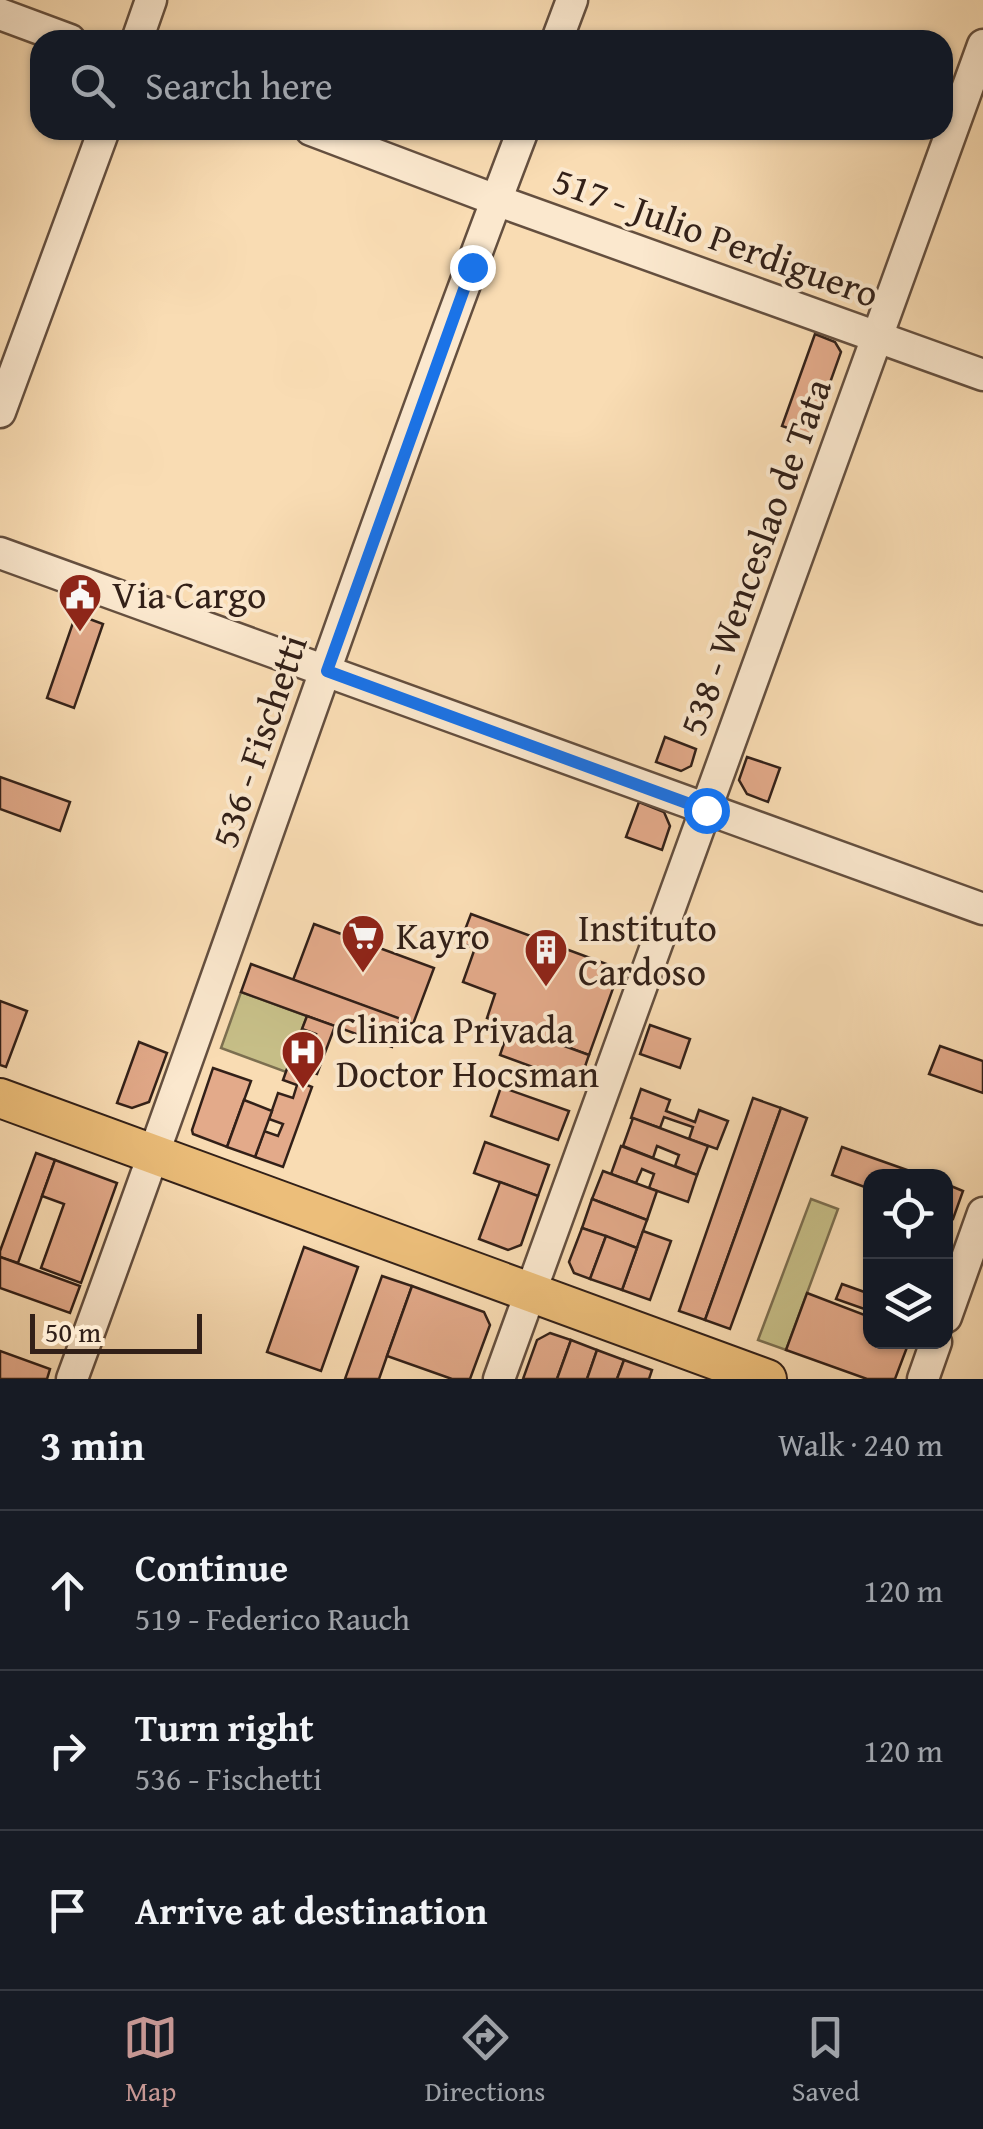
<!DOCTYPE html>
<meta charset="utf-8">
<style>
:root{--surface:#171b24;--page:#20242c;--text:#f1f3f6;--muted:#9ea1a6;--line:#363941;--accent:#c59692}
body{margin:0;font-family:"Gentium Book Plus",serif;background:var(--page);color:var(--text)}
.controls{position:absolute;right:30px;bottom:30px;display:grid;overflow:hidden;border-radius:20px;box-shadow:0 2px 8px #0004}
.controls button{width:90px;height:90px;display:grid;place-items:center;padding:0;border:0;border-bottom:2px solid var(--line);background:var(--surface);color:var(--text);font:50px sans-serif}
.scale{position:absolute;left:30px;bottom:25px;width:172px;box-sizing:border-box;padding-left:10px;border:5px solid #322018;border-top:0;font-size:28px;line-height:35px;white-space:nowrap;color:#322018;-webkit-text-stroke:8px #fbe8ce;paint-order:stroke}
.stop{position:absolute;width:30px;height:30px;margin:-22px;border:8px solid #1a73e8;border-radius:50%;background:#fff}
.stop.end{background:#1a73e8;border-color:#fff;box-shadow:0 2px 10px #0008}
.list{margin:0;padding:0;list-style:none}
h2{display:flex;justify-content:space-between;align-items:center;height:130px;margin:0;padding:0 40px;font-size:42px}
h2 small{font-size:32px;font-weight:400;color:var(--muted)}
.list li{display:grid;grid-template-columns:65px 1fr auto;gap:30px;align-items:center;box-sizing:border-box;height:160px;padding:0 40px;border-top:2px solid var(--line)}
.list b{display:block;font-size:38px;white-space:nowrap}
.list p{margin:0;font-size:32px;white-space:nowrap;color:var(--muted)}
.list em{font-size:32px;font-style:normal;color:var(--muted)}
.icon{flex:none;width:55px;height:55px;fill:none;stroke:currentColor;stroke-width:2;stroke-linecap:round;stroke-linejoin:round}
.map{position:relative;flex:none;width:983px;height:1379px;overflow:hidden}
.search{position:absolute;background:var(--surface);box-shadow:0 2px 8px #0004;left:30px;right:30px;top:30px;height:110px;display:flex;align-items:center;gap:25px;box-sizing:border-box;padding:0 35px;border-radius:30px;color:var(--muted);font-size:38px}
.sheet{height:610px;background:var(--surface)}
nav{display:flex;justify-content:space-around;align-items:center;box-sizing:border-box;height:140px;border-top:2px solid var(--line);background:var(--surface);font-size:28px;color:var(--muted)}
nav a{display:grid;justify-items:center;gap:5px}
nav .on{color:var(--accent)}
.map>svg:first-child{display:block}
.green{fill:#c6be87;stroke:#7c6f50;stroke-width:2.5}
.building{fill:#e3aa8a;stroke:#322018;stroke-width:2.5}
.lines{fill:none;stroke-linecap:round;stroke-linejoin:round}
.minor-casing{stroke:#644f3f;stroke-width:35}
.major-casing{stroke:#322018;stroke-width:42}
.minor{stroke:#fbe8ce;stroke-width:30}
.major{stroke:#ecbe7a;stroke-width:38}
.route{stroke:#1a73e8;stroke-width:12}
.labels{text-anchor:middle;stroke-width:8;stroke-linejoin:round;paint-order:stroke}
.street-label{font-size:38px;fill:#322018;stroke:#fbe8ce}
.poi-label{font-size:38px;fill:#322018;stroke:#fbe8ce;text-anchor:start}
</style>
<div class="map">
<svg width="983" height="1379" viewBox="0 0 983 1379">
<rect width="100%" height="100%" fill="#f9dcb3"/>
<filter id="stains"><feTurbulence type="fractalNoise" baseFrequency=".002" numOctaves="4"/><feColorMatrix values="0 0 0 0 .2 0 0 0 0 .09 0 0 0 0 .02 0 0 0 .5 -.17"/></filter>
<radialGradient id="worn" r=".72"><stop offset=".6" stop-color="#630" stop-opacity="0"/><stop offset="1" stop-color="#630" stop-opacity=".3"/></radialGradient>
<g class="green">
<path d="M 241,992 L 307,1016 L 286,1072 L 221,1048 Z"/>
<path d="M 811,1199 L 838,1209 L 786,1350 L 758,1340 Z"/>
</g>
<g class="building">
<path d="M 815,334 L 835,342 L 841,352 L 811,436 L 782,426 Z"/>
<path d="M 76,614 L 103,624 L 74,708 L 47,698 Z"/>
<path d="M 665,737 L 696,749 L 691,766 L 681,771 L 656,762 Z"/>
<path d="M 747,757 L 780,768 L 768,802 L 747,794 L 739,780 Z"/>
<path d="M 0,777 L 70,802 L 60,831 L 0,809 Z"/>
<path d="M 639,802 L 664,812 L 670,826 L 662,850 L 626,837 Z"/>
<path d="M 471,914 L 620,969 L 589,1055 L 487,1018 L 495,994 L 463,982 L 475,948 L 460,943 Z"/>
<path d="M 314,924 L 434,968 L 413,1024 L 293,980 Z"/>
<path d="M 251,964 L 401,1019 L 392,1047 L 241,992 Z"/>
<path d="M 0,1001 L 27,1011 L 6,1067 L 0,1065 Z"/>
<path d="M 307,1016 L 335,1026 L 317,1074 L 307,1071 L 302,1083 L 312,1087 L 283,1167 L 255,1157 L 264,1131 L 278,1136 L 283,1124 L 269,1119 L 278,1093 L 293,1098 L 297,1085 L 283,1080 L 297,1041 L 311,1047 L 316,1034 L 302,1029 Z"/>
<path d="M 650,1025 L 690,1039 L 680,1068 L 640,1054 Z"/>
<path d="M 510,1026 L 589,1055 L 579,1084 L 500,1055 Z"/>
<path d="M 139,1042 L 167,1053 L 149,1102 L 132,1108 L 117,1103 Z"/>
<path d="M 940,1046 L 983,1061 L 983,1093 L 929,1074 Z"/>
<path d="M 213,1068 L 251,1081 L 227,1147 L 193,1134 L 192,1130 Z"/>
<path d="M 501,1087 L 569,1111 L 558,1140 L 491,1116 Z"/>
<path d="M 641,1089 L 670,1100 L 666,1111 L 695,1122 L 699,1110 L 728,1121 L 717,1149 L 689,1139 L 693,1127 L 664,1117 L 660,1128 L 631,1118 Z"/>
<path d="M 753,1098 L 781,1108 L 705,1320 L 679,1311 Z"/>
<path d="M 244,1100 L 272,1111 L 255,1157 L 227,1147 Z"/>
<path d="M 781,1108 L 807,1118 L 730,1329 L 705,1320 Z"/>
<path d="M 633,1118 L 708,1146 L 697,1175 L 675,1166 L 679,1155 L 657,1146 L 653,1158 L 623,1146 Z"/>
<path d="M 485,1142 L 549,1165 L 538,1196 L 474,1173 Z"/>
<path d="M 621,1146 L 697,1175 L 688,1202 L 649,1188 L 654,1174 L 642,1169 L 636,1183 L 611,1174 Z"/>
<path d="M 842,1147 L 924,1176 L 870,1176 L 870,1189 L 832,1175 Z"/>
<path d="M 36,1153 L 55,1160 L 18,1263 L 0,1257 L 0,1251 Z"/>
<path d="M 55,1160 L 117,1183 L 81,1283 L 41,1268 L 64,1204 L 42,1196 Z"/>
<path d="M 603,1171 L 657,1191 L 647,1220 L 592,1199 Z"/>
<path d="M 500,1182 L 538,1196 L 521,1245 L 508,1250 L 479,1239 Z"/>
<path d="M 946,1184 L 963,1191 L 953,1219 L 946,1217 Z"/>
<path d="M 592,1199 L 647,1220 L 637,1248 L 582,1228 Z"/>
<path d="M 582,1228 L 606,1236 L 590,1279 L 574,1273 L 569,1262 Z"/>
<path d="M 643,1231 L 671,1241 L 650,1300 L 622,1290 Z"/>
<path d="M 606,1236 L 637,1248 L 622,1290 L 590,1279 Z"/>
<path d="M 304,1247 L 358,1267 L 321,1371 L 267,1352 Z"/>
<path d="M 0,1257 L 80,1286 L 70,1313 L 0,1288 Z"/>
<path d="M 382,1276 L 412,1286 L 387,1356 L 379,1379 L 345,1379 Z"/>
<path d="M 842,1284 L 870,1294 L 870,1311 L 836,1299 Z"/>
<path d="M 412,1286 L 484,1312 L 490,1325 L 470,1379 L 452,1379 L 387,1356 Z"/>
<path d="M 807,1293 L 870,1317 L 870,1342 L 909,1342 L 895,1379 L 867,1379 L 786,1350 Z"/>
<path d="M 550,1333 L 571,1340 L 557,1379 L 523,1379 L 537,1340 Z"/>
<path d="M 571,1340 L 597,1350 L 587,1379 L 557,1379 Z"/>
<path d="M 597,1350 L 624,1360 L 617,1379 L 587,1379 Z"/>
<path d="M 0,1351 L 50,1369 L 47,1379 L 0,1379 Z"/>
<path d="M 624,1360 L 652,1370 L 649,1379 L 617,1379 Z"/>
</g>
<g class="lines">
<defs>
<g id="minor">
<path d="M 0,14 L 70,40"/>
<path d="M 137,40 L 151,0"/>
<path d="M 557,40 L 572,0"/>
<path d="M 311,130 L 496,200 L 983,375"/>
<path d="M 0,412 L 104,130"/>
<path d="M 0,553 L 983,909"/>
<path d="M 946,1317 L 983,1213"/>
<path d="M 72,1379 C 225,964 365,543 523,130"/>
<path d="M 499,1379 L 983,45"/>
<path d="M 923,1379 L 936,1342"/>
</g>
<path id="major" d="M 0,1098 L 767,1379"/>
</defs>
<use href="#minor" class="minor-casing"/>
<use href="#major" class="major-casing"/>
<use href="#minor" class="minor"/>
<use href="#major" class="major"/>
</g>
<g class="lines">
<path class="route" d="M 472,267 L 327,671 L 706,810"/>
</g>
<defs>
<symbol id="civic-pin" viewBox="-11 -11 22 30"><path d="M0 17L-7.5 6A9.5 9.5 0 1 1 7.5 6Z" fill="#8f2418" stroke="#fbe8ce"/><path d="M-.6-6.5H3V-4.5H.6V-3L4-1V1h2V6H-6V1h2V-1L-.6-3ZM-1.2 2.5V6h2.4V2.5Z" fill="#fff"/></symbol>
<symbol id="supermarket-pin" viewBox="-11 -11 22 30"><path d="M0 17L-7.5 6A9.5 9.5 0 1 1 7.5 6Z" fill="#8f2418" stroke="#fbe8ce"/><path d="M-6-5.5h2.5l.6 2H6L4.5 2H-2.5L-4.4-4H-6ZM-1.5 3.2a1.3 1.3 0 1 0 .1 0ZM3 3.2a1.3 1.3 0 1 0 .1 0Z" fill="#fff"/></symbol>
<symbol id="building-pin" viewBox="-11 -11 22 30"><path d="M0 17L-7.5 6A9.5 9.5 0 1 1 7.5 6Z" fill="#8f2418" stroke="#fbe8ce"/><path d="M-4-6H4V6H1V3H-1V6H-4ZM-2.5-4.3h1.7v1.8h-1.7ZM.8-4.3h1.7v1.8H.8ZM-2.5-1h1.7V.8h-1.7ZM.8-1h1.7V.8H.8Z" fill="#fff"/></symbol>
<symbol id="hospital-pin" viewBox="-11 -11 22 30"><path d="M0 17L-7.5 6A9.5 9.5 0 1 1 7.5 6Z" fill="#8f2418" stroke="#fbe8ce"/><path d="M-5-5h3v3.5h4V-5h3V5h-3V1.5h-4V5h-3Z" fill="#fff"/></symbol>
</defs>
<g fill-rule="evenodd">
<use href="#civic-pin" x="55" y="570" width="50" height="68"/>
<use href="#supermarket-pin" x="338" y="911" width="50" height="68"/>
<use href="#building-pin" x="521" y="925" width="50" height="68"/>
<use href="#hospital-pin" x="278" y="1027" width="50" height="68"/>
</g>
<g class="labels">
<g class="street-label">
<text transform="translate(716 237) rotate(20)" y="13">517 - Julio Perdiguero</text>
<text transform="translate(755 557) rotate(-70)" y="13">538 - Wenceslao de Tata</text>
<text transform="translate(259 741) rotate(-71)" y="13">536 - Fischetti</text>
</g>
<g class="poi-label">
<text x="112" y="608">Via Cargo</text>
<text x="578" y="941">Instituto<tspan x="578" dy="44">Cardoso</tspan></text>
<text x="396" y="949">Kayro</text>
<text x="336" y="1043">Clinica Privada<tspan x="336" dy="44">Doctor Hocsman</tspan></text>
</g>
</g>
<rect width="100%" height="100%" filter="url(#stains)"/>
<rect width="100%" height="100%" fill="url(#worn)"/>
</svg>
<div class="controls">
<button><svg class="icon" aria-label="locate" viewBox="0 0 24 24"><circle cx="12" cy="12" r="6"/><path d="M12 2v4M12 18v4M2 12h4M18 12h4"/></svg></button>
<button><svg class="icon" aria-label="layers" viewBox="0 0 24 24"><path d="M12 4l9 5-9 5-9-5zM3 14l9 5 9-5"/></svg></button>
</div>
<div class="scale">50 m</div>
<div class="stop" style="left:706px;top:810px"></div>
<div class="stop end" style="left:472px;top:267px"></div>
<div class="search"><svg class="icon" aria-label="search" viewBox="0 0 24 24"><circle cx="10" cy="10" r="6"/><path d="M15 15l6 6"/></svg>Search here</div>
</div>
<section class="sheet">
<h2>3 min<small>Walk · 240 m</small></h2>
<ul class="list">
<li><svg class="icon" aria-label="ahead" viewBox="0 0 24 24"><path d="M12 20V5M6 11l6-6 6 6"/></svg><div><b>Continue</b><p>519 - Federico Rauch</p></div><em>120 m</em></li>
<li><svg class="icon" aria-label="right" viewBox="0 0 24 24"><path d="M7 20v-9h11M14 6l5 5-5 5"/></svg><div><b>Turn right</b><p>536 - Fischetti</p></div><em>120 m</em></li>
<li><svg class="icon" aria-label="arrive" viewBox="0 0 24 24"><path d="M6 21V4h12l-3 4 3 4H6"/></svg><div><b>Arrive at destination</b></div></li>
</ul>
</section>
<nav>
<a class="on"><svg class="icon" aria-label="map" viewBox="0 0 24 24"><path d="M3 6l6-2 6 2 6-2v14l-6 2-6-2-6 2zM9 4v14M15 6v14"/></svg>Map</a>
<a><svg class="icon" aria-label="directions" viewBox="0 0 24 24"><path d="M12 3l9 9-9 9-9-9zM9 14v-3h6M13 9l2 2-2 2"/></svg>Directions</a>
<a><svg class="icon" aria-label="saved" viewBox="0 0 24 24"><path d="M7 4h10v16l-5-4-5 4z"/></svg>Saved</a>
</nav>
